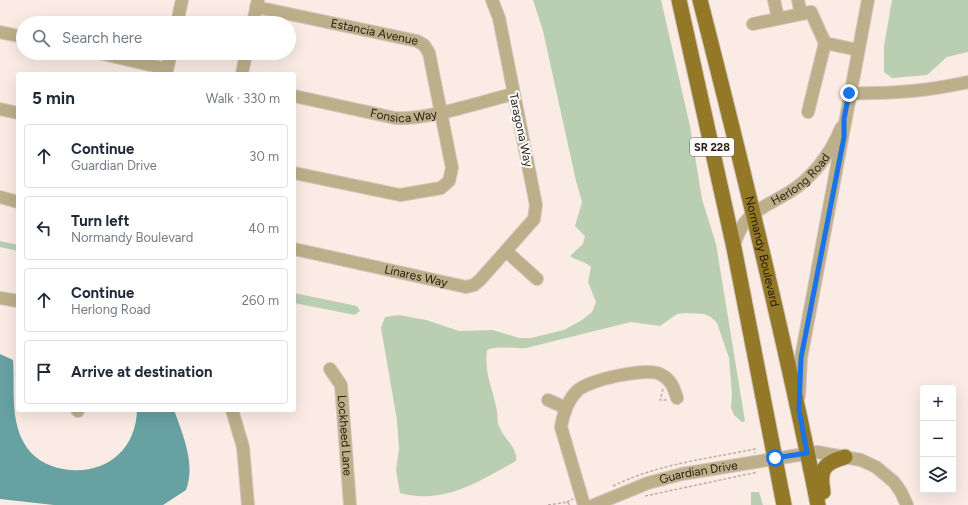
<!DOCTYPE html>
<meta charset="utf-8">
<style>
:root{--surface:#fff;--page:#f2f2f3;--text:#1f2937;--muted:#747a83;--line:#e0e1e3}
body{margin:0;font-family:Figtree,sans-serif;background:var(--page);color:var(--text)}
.controls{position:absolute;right:12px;bottom:12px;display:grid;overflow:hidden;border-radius:4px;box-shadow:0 4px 16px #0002}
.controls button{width:36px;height:36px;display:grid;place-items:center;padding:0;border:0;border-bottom:1px solid var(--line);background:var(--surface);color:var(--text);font:20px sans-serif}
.stop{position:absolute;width:12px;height:12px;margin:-9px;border:3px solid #1a73e8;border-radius:50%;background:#fff}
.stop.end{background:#1a73e8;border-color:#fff;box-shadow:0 1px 4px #0008}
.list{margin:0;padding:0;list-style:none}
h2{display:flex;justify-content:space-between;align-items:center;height:52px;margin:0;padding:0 16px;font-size:17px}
h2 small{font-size:13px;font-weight:400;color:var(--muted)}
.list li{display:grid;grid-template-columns:26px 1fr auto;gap:12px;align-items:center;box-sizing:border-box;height:64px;margin:0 8px 8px;padding:0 8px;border:1px solid var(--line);border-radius:4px}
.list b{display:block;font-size:15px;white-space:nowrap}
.list p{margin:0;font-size:13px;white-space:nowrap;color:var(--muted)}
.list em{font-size:13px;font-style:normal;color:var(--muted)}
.icon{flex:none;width:22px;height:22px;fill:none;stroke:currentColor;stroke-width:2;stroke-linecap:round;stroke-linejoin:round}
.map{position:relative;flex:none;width:968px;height:505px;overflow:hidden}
.search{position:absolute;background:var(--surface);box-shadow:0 4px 16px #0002;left:16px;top:16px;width:280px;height:44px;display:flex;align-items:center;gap:10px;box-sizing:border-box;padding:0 14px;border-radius:22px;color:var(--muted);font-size:15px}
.panel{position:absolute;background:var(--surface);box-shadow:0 4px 16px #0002;left:16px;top:72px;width:280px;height:340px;border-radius:4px}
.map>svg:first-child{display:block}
.green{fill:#baceb1}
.water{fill:#67a1a2}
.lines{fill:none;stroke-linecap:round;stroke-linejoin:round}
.minor-casing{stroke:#d4c6bf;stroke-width:14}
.major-casing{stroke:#d4c6bf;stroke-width:17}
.path{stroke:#baada5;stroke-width:1.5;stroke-dasharray:3 2;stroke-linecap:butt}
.minor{stroke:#bdaf89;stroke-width:12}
.major{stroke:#927827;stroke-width:15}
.route{stroke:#1a73e8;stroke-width:5}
.labels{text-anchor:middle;stroke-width:4;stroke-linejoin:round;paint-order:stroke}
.shield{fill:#fdfdfd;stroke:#675f5a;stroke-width:1}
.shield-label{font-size:11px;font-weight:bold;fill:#271b14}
.street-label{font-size:12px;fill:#271b14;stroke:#fdfdfd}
</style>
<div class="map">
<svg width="968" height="505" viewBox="0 0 968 505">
<rect width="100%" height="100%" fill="#faece4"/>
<g class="green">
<path d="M 533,0 L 661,0 L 690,126 L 702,199 L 716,244 L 745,421 L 742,422 L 734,415 L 731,408 L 732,394 L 729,358 L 717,323 L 711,317 L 704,314 L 686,313 L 677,314 L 660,326 L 631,322 L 526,348 C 512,349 499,345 487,350 C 484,375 493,388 497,411 C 498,416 497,422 499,426 C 504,440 518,447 516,461 C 479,481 445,505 400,493 L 396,470 L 399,449 L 397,420 L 381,328 L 385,317 L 399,315 L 426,320 L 459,331 L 493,330 L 519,338 L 531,338 L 564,330 L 582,320 L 592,312 L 596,302 L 588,282 L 591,267 C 585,261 577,261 570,256 L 583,244 L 585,236 L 575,226 L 582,202 L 576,181 L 543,31 Z"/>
<path d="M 892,0 L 968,0 L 968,52 L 947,57 L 927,75 L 892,78 L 884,72 L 884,46 Z"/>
<path d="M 0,241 L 18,245 L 18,251 L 0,247 Z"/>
<path d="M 294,293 L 357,306 L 360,311 L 355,315 L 294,303 Z"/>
<path d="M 751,492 L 759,492 L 763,505 L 751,505 Z"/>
</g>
<path class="water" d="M 0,354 L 13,360 C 15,388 10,418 24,443 C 32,458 47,466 63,469 C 103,476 136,452 137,410 L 174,410 C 183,435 196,465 186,490 L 163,505 L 54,505 L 0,499 Z"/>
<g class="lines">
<defs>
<g id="minor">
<path d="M 774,0 L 778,18"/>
<path d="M 798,0 L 801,14"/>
<path id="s1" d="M 256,7 L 417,41 L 424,45 L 429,53 L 452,168 L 449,181 L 441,188 L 400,195 L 294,173"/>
<path d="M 177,23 L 182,0"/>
<path d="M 253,23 L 258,0"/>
<path d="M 753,24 L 811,12 L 825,43"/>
<path d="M 0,32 L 23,37"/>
<path d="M 99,53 L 167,69"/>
<path d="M 166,74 L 171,53"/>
<path d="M 242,74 L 246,53"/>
<path d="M 849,93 C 892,94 926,91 968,82"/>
<path id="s2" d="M 294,96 L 395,118 C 428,120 480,102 513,94"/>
<path d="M 0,109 L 18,113"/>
<path d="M 808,112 L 825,43 L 858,50"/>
<path d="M 0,197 L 18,202"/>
<path id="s3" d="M 734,247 C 742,213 761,209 788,193 C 812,179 831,153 841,128"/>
<path id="s4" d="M 294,249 L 466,287 L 474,285 L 480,280 L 534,219 L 536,205 L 499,18 L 492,0"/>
<path d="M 506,251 L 537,279"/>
<path d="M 0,298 L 18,301"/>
<path id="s5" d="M 330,369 L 341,385 L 350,505"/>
<path d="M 799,396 L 801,358 L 868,0"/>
<path d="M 548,400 L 566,408"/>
<path d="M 77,410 L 78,411"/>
<path d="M 232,410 L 243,447 L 248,505"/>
<path d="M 584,505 L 561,427 C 563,415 568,400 577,391 C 588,380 646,367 660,374 C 671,379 674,388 677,398"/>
<path id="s6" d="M 594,505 L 648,483 L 682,474 L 817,452 L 861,460 L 876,467 L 894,482 L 901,492 L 907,505"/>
</g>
<g id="major">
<path d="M 679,0 L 734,248 L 784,505"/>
<path id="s7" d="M 700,0 C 743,168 784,335 818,505"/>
<path d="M 823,492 C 819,470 823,463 845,457"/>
</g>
</defs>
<use href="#minor" class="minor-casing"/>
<use href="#major" class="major-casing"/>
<g class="path">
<path d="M 663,389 L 660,400 L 667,400"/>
<path d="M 613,486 C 658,464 706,459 755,449 L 755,453"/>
<path d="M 645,496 L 758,472"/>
<path d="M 567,502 L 573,499"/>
<path d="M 548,505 L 567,502 L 570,505"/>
</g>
<use href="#minor" class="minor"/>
<use href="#major" class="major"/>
</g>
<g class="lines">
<path class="route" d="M 775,458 L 807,453 L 799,410 L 801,358 L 844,137 L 844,119 L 849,93"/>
</g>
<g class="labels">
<rect class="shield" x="690" y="138" width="44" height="18" rx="3"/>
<g class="shield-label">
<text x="712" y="151">SR 228</text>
</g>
<g class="street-label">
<text dy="4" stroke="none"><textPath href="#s1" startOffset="121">Estancia Avenue</textPath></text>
<text dy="4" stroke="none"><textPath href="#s2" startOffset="112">Fonsica Way</textPath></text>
<text transform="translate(521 130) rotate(78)" y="4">Taragona Way</text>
<text dy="4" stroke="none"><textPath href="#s3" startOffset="98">Herlong Road</textPath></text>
<text dy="4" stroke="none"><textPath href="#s7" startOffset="259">Normandy Boulevard</textPath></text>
<text dy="4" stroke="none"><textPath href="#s4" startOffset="125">Linares Way</textPath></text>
<text dy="4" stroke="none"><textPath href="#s5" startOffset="70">Lockheed Lane</textPath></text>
<text dy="4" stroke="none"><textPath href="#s6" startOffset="110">Guardian Drive</textPath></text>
</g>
</g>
</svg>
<div class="controls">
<button>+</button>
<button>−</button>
<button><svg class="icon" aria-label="layers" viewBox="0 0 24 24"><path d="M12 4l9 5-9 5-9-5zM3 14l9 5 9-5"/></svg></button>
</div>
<div class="stop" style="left:775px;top:458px"></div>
<div class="stop end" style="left:849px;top:93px"></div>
<div class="search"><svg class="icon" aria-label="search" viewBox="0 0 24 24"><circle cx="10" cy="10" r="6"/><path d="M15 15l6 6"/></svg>Search here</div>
<section class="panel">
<h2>5 min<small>Walk · 330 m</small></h2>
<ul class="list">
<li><svg class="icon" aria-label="ahead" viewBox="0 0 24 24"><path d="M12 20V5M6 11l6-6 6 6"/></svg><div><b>Continue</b><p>Guardian Drive</p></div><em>30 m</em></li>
<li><svg class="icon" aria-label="left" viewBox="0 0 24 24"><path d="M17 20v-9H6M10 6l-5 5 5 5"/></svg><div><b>Turn left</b><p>Normandy Boulevard</p></div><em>40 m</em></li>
<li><svg class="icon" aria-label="ahead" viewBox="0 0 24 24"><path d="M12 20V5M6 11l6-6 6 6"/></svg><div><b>Continue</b><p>Herlong Road</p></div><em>260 m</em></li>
<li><svg class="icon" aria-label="arrive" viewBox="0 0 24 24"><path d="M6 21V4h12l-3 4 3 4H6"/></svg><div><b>Arrive at destination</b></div></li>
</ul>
</section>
</div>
